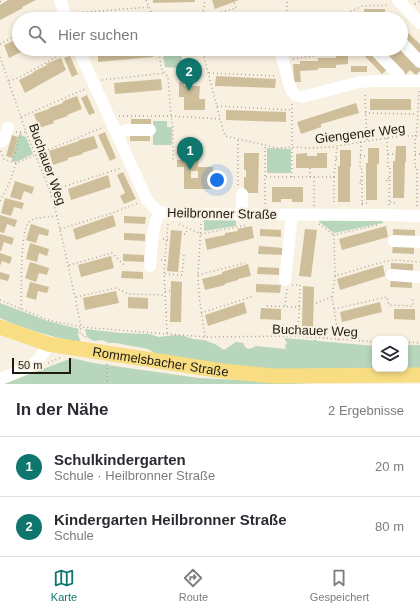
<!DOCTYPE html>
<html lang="de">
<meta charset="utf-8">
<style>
:root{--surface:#fff;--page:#f2f2f3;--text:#2b2b33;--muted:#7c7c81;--line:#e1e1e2;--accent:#0f766e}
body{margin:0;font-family:Arial,sans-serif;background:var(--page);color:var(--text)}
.controls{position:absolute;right:12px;bottom:12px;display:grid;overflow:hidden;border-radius:8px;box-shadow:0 2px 6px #0003}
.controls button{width:36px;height:36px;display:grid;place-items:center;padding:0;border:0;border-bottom:1px solid var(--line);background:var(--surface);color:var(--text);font:20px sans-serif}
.scale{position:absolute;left:12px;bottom:10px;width:59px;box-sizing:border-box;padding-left:4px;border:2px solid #1d1a14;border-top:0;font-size:11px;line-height:14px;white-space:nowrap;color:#1d1a14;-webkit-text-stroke:3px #f8f0e0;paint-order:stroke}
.you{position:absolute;left:217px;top:180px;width:14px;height:14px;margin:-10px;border:3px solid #fff;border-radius:50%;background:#1a73e8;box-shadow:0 0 0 6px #1a73e833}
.badge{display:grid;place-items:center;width:26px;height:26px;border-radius:50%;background:var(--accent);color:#fff;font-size:13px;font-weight:700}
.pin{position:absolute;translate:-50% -33px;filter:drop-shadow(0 1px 2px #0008)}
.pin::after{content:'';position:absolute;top:21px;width:14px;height:12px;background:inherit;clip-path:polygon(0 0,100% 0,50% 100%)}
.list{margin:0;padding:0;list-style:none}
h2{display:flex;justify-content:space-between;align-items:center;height:52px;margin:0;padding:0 16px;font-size:17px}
h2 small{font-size:13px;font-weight:400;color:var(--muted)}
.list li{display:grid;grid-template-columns:26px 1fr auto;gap:12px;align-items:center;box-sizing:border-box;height:60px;padding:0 16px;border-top:1px solid var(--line)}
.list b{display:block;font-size:15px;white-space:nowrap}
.list p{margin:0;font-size:13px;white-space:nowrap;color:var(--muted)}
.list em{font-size:13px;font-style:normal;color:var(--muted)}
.icon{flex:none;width:22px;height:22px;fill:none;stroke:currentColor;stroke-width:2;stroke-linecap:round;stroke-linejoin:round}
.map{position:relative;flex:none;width:420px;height:384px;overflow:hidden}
.search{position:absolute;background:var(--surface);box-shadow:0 2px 6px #0003;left:12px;right:12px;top:12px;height:44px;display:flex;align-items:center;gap:10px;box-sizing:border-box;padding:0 14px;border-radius:22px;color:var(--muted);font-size:15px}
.sheet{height:172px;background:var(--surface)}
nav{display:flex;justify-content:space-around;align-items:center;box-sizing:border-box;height:56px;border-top:1px solid var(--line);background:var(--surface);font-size:11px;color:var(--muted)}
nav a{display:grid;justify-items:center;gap:2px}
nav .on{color:var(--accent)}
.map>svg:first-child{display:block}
.green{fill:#b7d6bc}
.building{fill:#cfbe9a;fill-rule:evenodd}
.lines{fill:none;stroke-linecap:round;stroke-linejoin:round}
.path{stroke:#aea89b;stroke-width:1.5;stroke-dasharray:1 3;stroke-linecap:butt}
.minor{stroke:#fff;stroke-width:12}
.major{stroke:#f8dd82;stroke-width:15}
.labels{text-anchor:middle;stroke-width:4;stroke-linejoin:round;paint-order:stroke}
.street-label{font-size:13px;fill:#1d1a14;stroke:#f8f0e0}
</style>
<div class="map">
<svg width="420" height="384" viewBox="0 0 420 384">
<rect width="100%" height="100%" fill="#f8f0e0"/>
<g class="green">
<path d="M 162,49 L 199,49 L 200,53 L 182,53 L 181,68 L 165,67 Z"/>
<path d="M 153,121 L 167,121 L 167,127 L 172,127 L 172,145 L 153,145 Z"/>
<path d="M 19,134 L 26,137 L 33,154 L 16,162 L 12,160 L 12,158 Z"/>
<path d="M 267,148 L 291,149 L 291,173 L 267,173 Z"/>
<path d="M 204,219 L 236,220 L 236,226 L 204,231 Z"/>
<path d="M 319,220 L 382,220 L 383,223 L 334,233 L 319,222 Z"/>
<path d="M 0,303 L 48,321 L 79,329 L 78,335 L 81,343 C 53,337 26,330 0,318 Z"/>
<path d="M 85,329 L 121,333 L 149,334 L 159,337 L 175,335 L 184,336 L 193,339 L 204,340 L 215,344 L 224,350 L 236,342 L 243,343 L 246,348 L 250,349 L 256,346 L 286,349 L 285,346 L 287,343 L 284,338 L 375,346 L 375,369 L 405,369 L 405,345 L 420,345 L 420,370 L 259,371 L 156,354 L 148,349 L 116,343 L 109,343 L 102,340 L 94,341 L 87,337 Z"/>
<path d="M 72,358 L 93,363 L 199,378 L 310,384 L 4,384 Z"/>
</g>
<g class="building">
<path d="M 8,0 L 36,0 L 22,7 L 23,8 L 0,20 L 0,5 Z"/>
<path d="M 153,0 L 195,0 L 195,2 L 153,3 Z"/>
<path d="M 212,0 L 239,0 L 215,9 Z"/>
<rect x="364" y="9" width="21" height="10"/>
<path d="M 137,13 L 138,19 L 82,19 L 82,17 Z"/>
<path d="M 407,32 L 420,44 L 420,55 L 402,37 Z"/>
<path d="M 17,37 L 19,37 L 19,49 L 22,49 L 23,51 L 9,58 L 4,45 L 18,39 Z"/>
<path d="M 112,49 L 152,49 L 153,57 L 98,62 L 98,50 Z"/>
<path d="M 211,49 L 265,49 L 265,55 L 211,53 Z"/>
<path d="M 362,49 L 368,49 L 388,69 L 382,74 L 360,51 Z"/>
<path d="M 381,49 L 401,49 L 420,67 L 420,71 L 416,75 L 410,70 L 405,75 Z"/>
<path d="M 336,55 L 348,55 L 348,64 L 336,65 L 336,68 L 318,68 L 318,70 L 300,71 L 301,82 L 294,82 L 293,64 L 300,64 L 300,61 L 318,61 L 318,58 L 336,58 Z"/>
<path d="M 70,56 L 78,74 L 72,77 L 64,58 Z"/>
<path d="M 61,58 L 66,70 L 25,93 L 19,80 L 33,73 L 33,72 L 47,65 L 46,64 Z"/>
<rect x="351" y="66" width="16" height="6"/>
<path d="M 216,76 L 276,79 L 275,88 L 215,86 Z"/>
<path d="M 161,79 L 162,90 L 115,94 L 114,83 Z"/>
<path d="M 179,82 L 184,82 L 184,86 L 200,86 L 199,99 L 205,99 L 205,110 L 184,110 L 184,97 L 179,97 Z"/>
<path d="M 87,95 L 95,113 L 89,115 L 81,98 Z"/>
<path d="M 77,96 L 82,109 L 67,115 L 68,116 L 53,121 L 54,123 L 39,128 L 34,114 L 49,109 L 49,108 L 63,103 L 63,101 Z"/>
<rect x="370" y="99" width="41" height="11"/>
<path d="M 356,103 L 359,113 L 321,124 L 321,127 L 301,134 L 297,122 Z"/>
<path d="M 226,110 L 286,112 L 286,122 L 226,120 Z"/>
<path d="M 131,119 L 151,119 L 151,126 L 131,125 Z"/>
<path d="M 105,132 L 116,158 L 110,161 L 98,135 Z"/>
<path d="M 12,135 L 18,137 L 12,158 L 6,156 Z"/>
<rect x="130" y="135" width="20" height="6"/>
<path d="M 94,136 L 98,148 L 82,153 L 83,154 L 68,158 L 68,160 L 53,165 L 49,151 L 79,141 L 79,140 Z"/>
<path d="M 177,146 L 199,146 L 198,167 L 213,167 L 213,189 L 184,189 L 184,167 L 177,167 L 177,160 L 184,160 L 184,154 L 177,153 ZM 191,171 L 198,171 L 198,178 L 191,178 Z"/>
<path d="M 396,146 L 406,146 L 406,162 L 405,162 L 404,198 L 393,198 L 393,161 L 395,161 Z"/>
<path d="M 368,148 L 379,148 L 379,164 L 377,164 L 377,200 L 366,200 L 366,163 L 368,163 Z"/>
<path d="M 340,150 L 351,150 L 351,167 L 350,167 L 350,202 L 338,202 L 338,166 L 340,166 Z"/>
<path d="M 244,153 L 259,153 L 258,193 L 244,193 L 244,177 L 246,177 L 246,170 L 244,170 Z"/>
<path d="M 307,153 L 307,156 L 317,156 L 317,153 L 327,153 L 327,168 L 296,168 L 296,154 Z"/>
<path d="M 123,172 L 136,199 L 124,204 L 120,196 L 125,193 L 117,175 Z"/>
<path d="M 108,175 L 111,187 L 71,200 L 68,189 Z"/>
<path d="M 15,181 L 34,187 L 32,194 L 24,191 L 21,200 L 10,197 Z"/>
<path d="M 272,187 L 303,187 L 303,202 L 292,202 L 292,199 L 281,199 L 281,202 L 272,202 Z"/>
<path d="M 5,198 L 24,203 L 22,209 L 14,207 L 11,216 L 1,213 Z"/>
<path d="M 0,215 L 17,220 L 15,227 L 7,224 L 4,233 L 0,232 Z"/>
<path d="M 113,215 L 116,226 L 76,240 L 73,229 Z"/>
<path d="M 124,216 L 146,217 L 145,224 L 124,223 Z"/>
<path d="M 31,224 L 49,230 L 48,236 L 39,234 L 36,243 L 26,240 Z"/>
<path d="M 252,226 L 254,238 L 207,250 L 205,239 L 225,235 L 225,233 L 238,231 L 237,229 Z"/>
<path d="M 386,226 L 388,237 L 342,250 L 339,239 Z"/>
<path d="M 260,229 L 281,230 L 281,237 L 260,236 Z"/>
<path d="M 305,229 L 317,230 L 311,277 L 299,276 Z"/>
<path d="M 393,229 L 415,230 L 415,237 L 393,236 Z"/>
<path d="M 171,230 L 182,231 L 178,272 L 167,271 Z"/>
<path d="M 124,233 L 145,234 L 145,241 L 124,240 Z"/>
<path d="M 0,234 L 14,238 L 12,245 L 4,242 L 1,251 L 0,251 Z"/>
<path d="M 30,243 L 49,249 L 47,256 L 39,253 L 37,262 L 26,259 Z"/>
<path d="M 259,246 L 283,248 L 283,255 L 258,254 Z"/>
<path d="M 393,246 L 414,247 L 414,254 L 392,253 Z"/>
<path d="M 0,253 L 12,257 L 10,264 L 2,261 L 0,266 Z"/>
<path d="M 123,254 L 144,255 L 144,262 L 123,261 Z"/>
<path d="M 111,256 L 114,268 L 81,277 L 78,265 Z"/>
<path d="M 30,262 L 49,268 L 47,275 L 39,273 L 36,282 L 25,278 Z"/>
<path d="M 391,263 L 413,264 L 413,271 L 391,270 Z"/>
<path d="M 248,264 L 251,276 L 238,279 L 238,280 L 224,284 L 225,285 L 205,290 L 202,279 L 222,274 L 222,272 Z"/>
<path d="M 383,265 L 385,276 L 340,290 L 337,279 Z"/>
<path d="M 258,267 L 279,268 L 279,275 L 257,274 Z"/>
<path d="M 122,271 L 143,272 L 143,279 L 121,278 Z"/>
<path d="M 0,272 L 10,275 L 8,281 L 0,279 Z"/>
<path d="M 391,279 L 412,281 L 412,288 L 390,287 Z"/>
<path d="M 171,281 L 182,282 L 181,322 L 170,322 Z"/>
<path d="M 30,282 L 49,287 L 47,293 L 38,291 L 36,300 L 26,297 Z"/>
<path d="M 256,284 L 281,285 L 280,293 L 256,292 Z"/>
<path d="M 303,286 L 314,287 L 313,328 L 302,327 Z"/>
<path d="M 116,291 L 119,303 L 85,310 L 83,298 Z"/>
<path d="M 128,297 L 148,298 L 148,309 L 128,308 Z"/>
<path d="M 244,302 L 247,313 L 208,326 L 205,315 Z"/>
<path d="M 380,302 L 382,312 L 342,322 L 340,312 Z"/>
<path d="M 261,308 L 281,309 L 281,320 L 260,319 Z"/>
<path d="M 394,309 L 415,309 L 415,320 L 394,319 Z"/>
</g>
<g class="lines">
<g class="path">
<path d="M 146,0 L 154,19"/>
<path d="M 0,2 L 3,0"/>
<path d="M 415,4 L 420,1"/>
<path d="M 75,13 L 149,7"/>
<path d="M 202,18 L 236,8 L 234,2"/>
<path d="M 45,19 L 54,15"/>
<path d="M 202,19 L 205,0"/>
<path d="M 287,19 L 287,0"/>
<path d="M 328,19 L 342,16 L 362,6 L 389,5"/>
<path d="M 0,44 L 19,34"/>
<path d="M 159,49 L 161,68 L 168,77 L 171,116 L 173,127 L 173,161"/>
<path d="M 202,49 L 220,119"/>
<path d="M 0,57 L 26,132 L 50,191 L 57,216 L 75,297 L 81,327 L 80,334 L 85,335 L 85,338"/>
<path d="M 293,59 L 345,51"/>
<path d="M 209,73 L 277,76"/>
<path d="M 102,80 L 165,73"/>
<path d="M 9,81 L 18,78 L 68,51"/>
<path d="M 365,95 L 367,141"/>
<path d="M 292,104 L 292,177"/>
<path d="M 217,106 L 292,110"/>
<path d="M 365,113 L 417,114"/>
<path d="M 119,116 L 171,116 L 220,119 L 225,136 L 278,148 L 291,147 L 310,148 L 331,147 L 399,136 L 420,136"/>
<path d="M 21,117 L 85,89"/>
<path d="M 16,132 L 26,132"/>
<path d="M 387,138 L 388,167 L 390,167 L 389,206"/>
<path d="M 361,142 L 360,169 L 362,169 L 362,206"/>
<path d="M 1,151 L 4,159 L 16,163 L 104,127"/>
<path d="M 388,154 L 395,154"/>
<path d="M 415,154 L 420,154"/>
<path d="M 360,156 L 368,156"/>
<path d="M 336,159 L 340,159"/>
<path d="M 13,161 L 21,132"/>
<path d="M 266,177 L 334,177 L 334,205"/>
<path d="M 310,177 L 310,168"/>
<path d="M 334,177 L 337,146"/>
<path d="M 389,178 L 386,180 L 387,181 L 390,182"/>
<path d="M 361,180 L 359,182 L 362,185"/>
<path d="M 238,185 L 238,139"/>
<path d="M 50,191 L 121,168"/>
<path d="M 0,201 L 9,184 L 16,163"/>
<path d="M 390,202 L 396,203 L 396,205"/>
<path d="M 362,203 L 368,203 L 368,205"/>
<path d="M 265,204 L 265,146"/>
<path d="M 314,206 L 314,177"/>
<path d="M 417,206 L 417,167 L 415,167 L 415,137 L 417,130 L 419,90"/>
<path d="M 179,224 L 201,234 L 248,225"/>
<path d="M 201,224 L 198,275 L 199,295 L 205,337"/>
<path d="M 319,224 L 334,235"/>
<path d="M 377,225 L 334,235 L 335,276 L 386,261 L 395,260 L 420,262"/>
<path d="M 60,229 L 112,213 L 138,203"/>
<path d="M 184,234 L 186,234 L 187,228"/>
<path d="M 163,239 L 170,240"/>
<path d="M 161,260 L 168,260"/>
<path d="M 69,265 L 112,253 L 124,265"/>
<path d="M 165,274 L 182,275 L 184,255 L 181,254"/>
<path d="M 198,275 L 245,263"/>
<path d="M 335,276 L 332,297 L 338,334 L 338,342"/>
<path d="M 292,285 L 300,285 L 298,336"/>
<path d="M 165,291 L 171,291"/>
<path d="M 76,297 L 116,288 L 128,294 L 165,295"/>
<path d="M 0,300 L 48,320 L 81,327 L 205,337 L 298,336 L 375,342"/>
<path d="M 316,303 L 332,297"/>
<path d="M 267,306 L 300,307"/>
<path d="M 285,306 L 287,289"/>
<path d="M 21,309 C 22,294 19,228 30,221 C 34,217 51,217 57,216"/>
<path d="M 334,309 L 387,297 L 389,305 L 413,306 L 413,300 L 415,299"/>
<path d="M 166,312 L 170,312"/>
<path d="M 201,313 L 254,296"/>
<path d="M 167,333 L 164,271 L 168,224"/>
<path d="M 315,341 L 315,337"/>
<path d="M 405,342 L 420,343"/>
<path d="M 48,363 L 62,357"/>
<path d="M 107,364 L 107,380 L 108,384"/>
</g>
<g class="minor">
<path d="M 60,0 L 67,19"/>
<path d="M 398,0 L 420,23"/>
<path d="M 401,42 L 420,62"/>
<path d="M 78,49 L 147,200 C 156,211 160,213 174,214 L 384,215 L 420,216"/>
<path d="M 280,49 L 290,87 C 292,93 295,96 302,97 L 360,82 L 372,81 L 420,81"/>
<path d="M 374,49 L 399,75 L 398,80"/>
<path d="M 117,134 L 126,130 L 150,130"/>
<path d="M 0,142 L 4,139 L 8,128"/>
<path d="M 242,214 L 242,194"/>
<path d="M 394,241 L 420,242"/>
<path d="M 150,266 C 152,248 151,228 160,212"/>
<path d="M 392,275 L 418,277"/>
<path d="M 285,280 L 292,215"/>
<path d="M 0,379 C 20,371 40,366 48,344"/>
</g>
<path class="major" id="s1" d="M 0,327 L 48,344 L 223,371 L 273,376 L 420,375"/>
</g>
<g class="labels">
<g class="street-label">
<text transform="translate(360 133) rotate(-7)" y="5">Giengener Weg</text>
<text transform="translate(48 164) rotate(70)" y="5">Buchauer Weg</text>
<text transform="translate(222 213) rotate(1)" y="5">Heilbronner Straße</text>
<text transform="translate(315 330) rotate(2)" y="5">Buchauer Weg</text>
<text dy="5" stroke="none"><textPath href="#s1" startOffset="165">Rommelsbacher Straße</textPath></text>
</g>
</g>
</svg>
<div class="controls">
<button><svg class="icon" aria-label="layers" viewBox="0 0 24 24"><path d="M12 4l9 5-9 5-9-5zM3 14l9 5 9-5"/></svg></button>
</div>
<div class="scale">50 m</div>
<div class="you"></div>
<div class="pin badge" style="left:190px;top:170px">1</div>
<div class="pin badge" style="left:189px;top:91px">2</div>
<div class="search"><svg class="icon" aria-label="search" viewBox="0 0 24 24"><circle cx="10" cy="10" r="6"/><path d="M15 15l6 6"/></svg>Hier suchen</div>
</div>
<section class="sheet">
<h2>In der Nähe<small>2 Ergebnisse</small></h2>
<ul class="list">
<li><span class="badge">1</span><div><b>Schulkindergarten</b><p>Schule · Heilbronner Straße</p></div><em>20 m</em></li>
<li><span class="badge">2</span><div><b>Kindergarten Heilbronner Straße</b><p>Schule</p></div><em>80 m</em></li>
</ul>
</section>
<nav>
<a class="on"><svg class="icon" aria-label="map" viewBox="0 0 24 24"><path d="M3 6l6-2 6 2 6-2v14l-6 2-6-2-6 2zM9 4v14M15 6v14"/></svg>Karte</a>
<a><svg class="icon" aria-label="directions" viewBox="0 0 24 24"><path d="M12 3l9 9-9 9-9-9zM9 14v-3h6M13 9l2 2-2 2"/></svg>Route</a>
<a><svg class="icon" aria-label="saved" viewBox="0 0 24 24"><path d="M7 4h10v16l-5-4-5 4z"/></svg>Gespeichert</a>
</nav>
